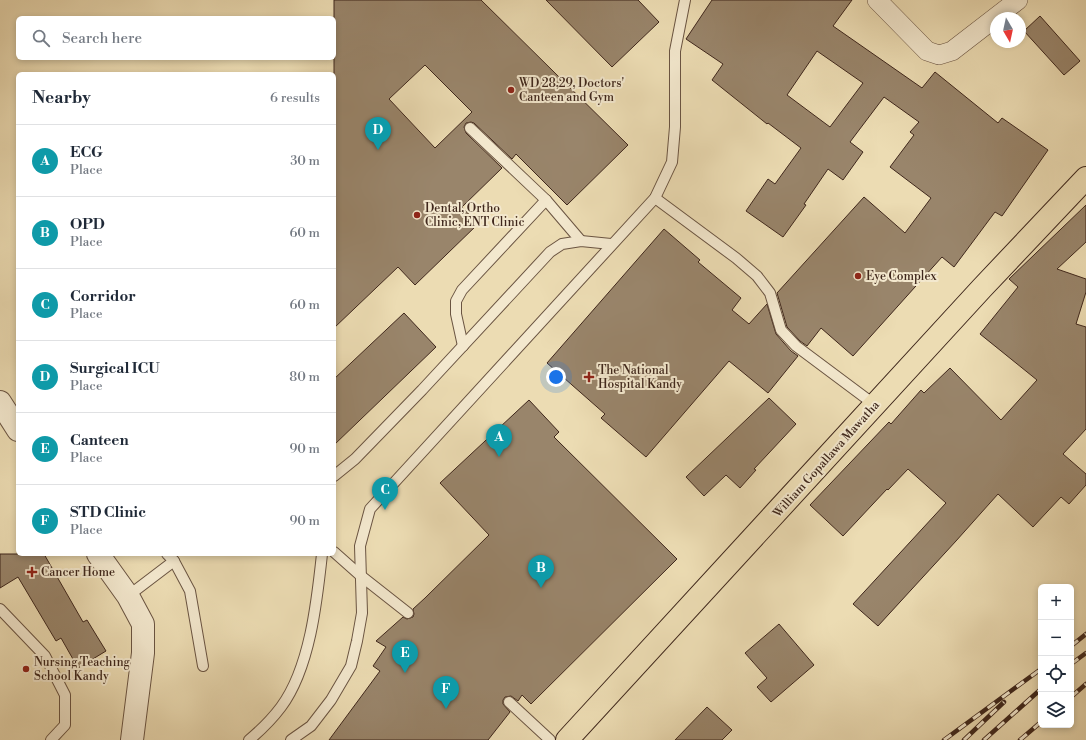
<!DOCTYPE html>
<meta charset="utf-8">
<style>
:root{--surface:#fff;--page:#f6f6f7;--text:#1f2937;--muted:#747a83;--line:#e0e1e3;--accent:#0f766e}
body{margin:0;font-family:"Libre Bodoni",serif;background:var(--page);color:var(--text)}
.controls{position:absolute;right:12px;bottom:12px;display:grid;overflow:hidden;border-radius:6px;box-shadow:0 2px 6px #0003}
.controls button{width:36px;height:36px;display:grid;place-items:center;padding:0;border:0;border-bottom:1px solid var(--line);background:var(--surface);color:var(--text);font:20px sans-serif}
.compass{position:absolute;left:990px;top:12px;width:36px;height:36px;border-radius:50%;background:var(--surface);box-shadow:0 2px 6px #0003;rotate:171deg}
.you{position:absolute;left:556px;top:377px;width:14px;height:14px;margin:-10px;border:3px solid #fff;border-radius:50%;background:#1a73e8;box-shadow:0 0 0 6px #1a73e833}
.badge{display:grid;place-items:center;width:26px;height:26px;border-radius:50%;background:var(--accent);color:#fff;font-size:13px;font-weight:700}
.pin{position:absolute;translate:-50% -33px;filter:drop-shadow(0 1px 2px #0008)}
.pin::after{content:'';position:absolute;top:21px;width:14px;height:12px;background:inherit;clip-path:polygon(0 0,100% 0,50% 100%)}
.list{margin:0;padding:0;list-style:none}
h2{display:flex;justify-content:space-between;align-items:center;height:52px;margin:0;padding:0 16px;font-size:17px}
h2 small{font-size:13px;font-weight:400;color:var(--muted)}
.list li{display:grid;grid-template-columns:26px 1fr auto;gap:12px;align-items:center;box-sizing:border-box;height:72px;padding:0 16px;border-top:1px solid var(--line)}
.list b{display:block;font-size:15px;white-space:nowrap}
.list p{margin:0;font-size:13px;white-space:nowrap;color:var(--muted)}
.list em{font-size:13px;font-style:normal;color:var(--muted)}
.icon{flex:none;width:22px;height:22px;fill:none;stroke:currentColor;stroke-width:2;stroke-linecap:round;stroke-linejoin:round}
.map{position:relative;flex:none;width:1086px;height:740px;overflow:hidden}
.search{position:absolute;background:var(--surface);box-shadow:0 2px 6px #0003;left:16px;top:16px;width:320px;height:44px;display:flex;align-items:center;gap:10px;box-sizing:border-box;padding:0 14px;border-radius:6px;color:var(--muted);font-size:15px}
.panel{position:absolute;background:var(--surface);box-shadow:0 2px 6px #0003;left:16px;top:72px;width:320px;height:484px;border-radius:6px}
.map>svg:first-child{display:block}
.building{fill:#99856b;stroke:#3f271c;fill-rule:evenodd}
.lines{fill:none;stroke-linecap:round;stroke-linejoin:round}
.service-casing{stroke:#6a5442;stroke-width:12}
.minor-casing{stroke:#6a5442;stroke-width:20}
.tertiary-casing{stroke:#6a5442;stroke-width:24}
.primary-casing{stroke:#3f271c;stroke-width:24}
.service{stroke:#f3e8ce;stroke-width:10}
.minor{stroke:#f3e8ce;stroke-width:19}
.tertiary{stroke:#f3e8ce;stroke-width:22}
.primary{stroke:#ecdcb3;stroke-width:22}
.rail-casing{stroke:#3f271c;stroke-width:4.5}
.rail{stroke:#f3e8ce;stroke-width:3;stroke-dasharray:9;stroke-linecap:butt}
.poi-dot{fill:#8f2418;stroke:#f3e8ce;stroke-width:1.5}
.labels{text-anchor:middle;stroke-width:4;stroke-linejoin:round;paint-order:stroke}
.poi-label{font-size:12px;fill:#3f271c;stroke:#f3e8ce;text-anchor:start}
.street-label{font-size:12px;fill:#3f271c;stroke:#f3e8ce}
</style>
<div class="map">
<svg width="1086" height="740" viewBox="0 0 1086 740">
<rect width="100%" height="100%" fill="#ecdcb3"/>
<filter id="stains"><feTurbulence type="fractalNoise" baseFrequency=".005" numOctaves="4"/><feColorMatrix values="0 0 0 0 .2 0 0 0 0 .09 0 0 0 0 .02 0 0 0 .5 -.17"/></filter>
<radialGradient id="worn" r=".72"><stop offset=".6" stop-color="#630" stop-opacity="0"/><stop offset="1" stop-color="#630" stop-opacity=".3"/></radialGradient>
<g class="building">
<path d="M 334,0 L 481,0 L 628,145 L 567,205 L 516,154 L 512,159 L 474,123 L 471,122 L 466,123 L 464,127 L 466,133 L 502,168 L 462,207 L 478,224 L 415,285 L 398,267 L 334,328 ZM 425,65 L 472,112 L 435,148 L 389,99 Z"/>
<path d="M 546,0 L 638,0 L 659,22 L 612,67 Z"/>
<path d="M 712,0 L 852,0 L 833,26 L 922,88 L 935,72 L 998,123 L 1002,118 L 1048,150 L 1002,216 L 995,212 L 954,267 L 942,257 L 853,356 L 821,328 L 807,346 L 800,341 L 787,327 L 777,293 L 864,197 L 905,233 L 931,198 L 890,167 L 914,135 L 910,132 L 919,122 L 884,97 L 850,142 L 863,152 L 843,180 L 828,169 L 804,204 L 806,205 L 783,237 L 746,211 L 768,179 L 775,184 L 801,148 L 768,123 L 767,124 L 712,80 L 723,64 L 686,39 ZM 817,51 L 863,83 L 830,127 L 787,95 Z"/>
<path d="M 1040,16 L 1080,61 L 1064,75 L 1024,31 Z"/>
<path d="M 1086,205 L 1086,242 L 1057,269 L 1086,279 L 1086,292 L 1076,324 L 1086,327 L 1086,429 L 1063,454 L 1086,474 L 1086,485 L 1069,504 L 1061,497 L 1033,527 L 998,494 L 956,541 L 878,626 L 853,604 L 946,503 L 908,469 L 888,490 L 887,489 L 843,536 L 810,505 L 889,422 L 891,424 L 921,390 L 924,393 L 950,368 L 1001,420 L 1037,380 L 980,334 L 1018,287 L 1009,279 Z"/>
<path d="M 664,229 L 700,260 L 698,262 L 741,298 L 732,310 L 749,324 L 767,304 L 776,334 L 791,351 L 798,356 L 768,393 L 729,361 L 646,457 L 601,418 L 605,414 L 547,363 Z"/>
<path d="M 404,313 L 436,347 L 334,445 L 334,379 Z"/>
<path d="M 769,398 L 796,424 L 754,469 L 756,470 L 740,488 L 726,475 L 704,496 L 686,477 Z"/>
<path d="M 529,400 L 559,432 L 554,437 L 677,559 L 531,704 L 522,695 L 518,701 L 511,696 L 505,697 L 503,700 L 503,704 L 510,712 L 488,740 L 329,740 L 380,671 L 373,666 L 386,647 L 376,641 L 403,617 L 407,619 L 413,617 L 414,614 L 413,609 L 425,598 L 489,535 L 440,483 Z"/>
<path d="M 0,554 L 44,554 L 83,622 L 87,620 L 106,651 L 78,668 L 61,638 L 56,641 L 18,577 L 0,588 Z"/>
<path d="M 779,624 L 814,665 L 771,702 L 757,687 L 767,678 L 745,653 Z"/>
<path d="M 707,707 L 732,730 L 722,740 L 675,740 Z"/>
</g>
<g class="lines">
<defs>
<g id="service">
<path d="M 470,128 L 546,200 L 581,241"/>
<path d="M 655,198 L 736,258 L 757,276 L 770,293 L 781,330 L 796,346 L 875,405"/>
<path d="M 463,346 L 456,314 L 456,301 L 462,290 L 546,200"/>
<path d="M 334,476 L 355,459 L 422,390 L 550,252 L 562,244 L 581,241 L 611,244"/>
<path d="M 334,552 L 361,576 L 408,613"/>
<path d="M 167,554 L 174,561 L 190,591 L 203,666"/>
<path d="M 128,596 L 174,561"/>
<path d="M 0,609 L 45,656 L 65,695 L 65,725 L 51,740"/>
<path d="M 509,702 L 550,740"/>
<path d="M 249,740 C 261,730 272,719 281,707 C 310,668 317,601 322,554"/>
<path d="M 291,740 L 311,726 L 331,700 L 351,666 L 357,641 L 362,613 L 360,546 L 370,509 L 655,198 L 672,162 L 675,127 L 675,51 L 685,0"/>
</g>
<path id="minor" d="M 877,0 L 927,51 L 939,55 L 952,51 L 1018,0"/>
<g id="tertiary">
<path d="M 0,402 L 18,430"/>
<path d="M 98,554 L 128,596 L 143,624 L 143,653 L 132,740"/>
</g>
<path id="primary" d="M 567,740 L 982,288 L 1086,178"/>
</defs>
<use href="#service" class="service-casing"/>
<use href="#minor" class="minor-casing"/>
<use href="#tertiary" class="tertiary-casing"/>
<use href="#primary" class="primary-casing"/>
<use href="#service" class="service"/>
<use href="#minor" class="minor"/>
<use href="#tertiary" class="tertiary"/>
<use href="#primary" class="primary"/>
<defs>
<g id="rail">
<path d="M 1071,646 L 1086,634"/>
<path d="M 1071,664 L 1086,653"/>
<path d="M 1071,697 L 1086,684"/>
<path d="M 944,740 L 1041,669"/>
<path d="M 964,740 L 1004,702"/>
<path d="M 984,740 L 1041,689"/>
<path d="M 1020,740 L 1041,722"/>
</g>
</defs>
<use href="#rail" class="rail-casing"/>
<use href="#rail" class="rail"/>
</g>
<g class="poi-dot">
<circle cx="511" cy="90" r="4"/>
<circle cx="417" cy="215" r="4"/>
<circle cx="858" cy="276" r="4"/>
<path d="M587 371h4v4h4v4h-4v4h-4v-4h-4v-4h4z"/>
<path d="M30 566h4v4h4v4h-4v4h-4v-4h-4v-4h4z"/>
<circle cx="26" cy="669" r="4"/>
</g>
<g class="labels">
<g class="poi-label">
<text x="519" y="87">WD 28,29, Doctors'<tspan x="519" dy="14">Canteen and Gym</tspan></text>
<text x="425" y="212">Dental, Ortho<tspan x="425" dy="14">Clinic, ENT Clinic</tspan></text>
<text x="866" y="280">Eye Complex</text>
<text x="598" y="374">The National<tspan x="598" dy="14">Hospital Kandy</tspan></text>
<text x="41" y="576">Cancer Home</text>
<text x="34" y="666">Nursing Teaching<tspan x="34" dy="14">School Kandy</tspan></text>
</g>
<g class="street-label">
<text transform="translate(826 459) rotate(-48)" y="4">William Gopallawa Mawatha</text>
</g>
</g>
<rect width="100%" height="100%" filter="url(#stains)"/>
<rect width="100%" height="100%" fill="url(#worn)"/>
</svg>
<div class="controls">
<button>+</button>
<button>−</button>
<button><svg class="icon" aria-label="locate" viewBox="0 0 24 24"><circle cx="12" cy="12" r="6"/><path d="M12 2v4M12 18v4M2 12h4M18 12h4"/></svg></button>
<button><svg class="icon" aria-label="layers" viewBox="0 0 24 24"><path d="M12 4l9 5-9 5-9-5zM3 14l9 5 9-5"/></svg></button>
</div>
<svg class="compass" viewBox="-18 -18 36 36"><path d="M0-13l5 13h-10z" fill="#e53935"/><path d="M0 13l5-13h-10z" fill="#747a83"/></svg>
<div class="you"></div>
<div class="pin badge" style="left:499px;top:457px;background:#0f9aa8">A</div>
<div class="pin badge" style="left:541px;top:588px;background:#0f9aa8">B</div>
<div class="pin badge" style="left:385px;top:510px;background:#0f9aa8">C</div>
<div class="pin badge" style="left:378px;top:150px;background:#0f9aa8">D</div>
<div class="pin badge" style="left:405px;top:673px;background:#0f9aa8">E</div>
<div class="pin badge" style="left:446px;top:709px;background:#0f9aa8">F</div>
<div class="search"><svg class="icon" aria-label="search" viewBox="0 0 24 24"><circle cx="10" cy="10" r="6"/><path d="M15 15l6 6"/></svg>Search here</div>
<section class="panel">
<h2>Nearby<small>6 results</small></h2>
<ul class="list">
<li><span class="badge" style="background:#0f9aa8">A</span><div><b>ECG</b><p>Place</p></div><em>30 m</em></li>
<li><span class="badge" style="background:#0f9aa8">B</span><div><b>OPD</b><p>Place</p></div><em>60 m</em></li>
<li><span class="badge" style="background:#0f9aa8">C</span><div><b>Corridor</b><p>Place</p></div><em>60 m</em></li>
<li><span class="badge" style="background:#0f9aa8">D</span><div><b>Surgical ICU</b><p>Place</p></div><em>80 m</em></li>
<li><span class="badge" style="background:#0f9aa8">E</span><div><b>Canteen</b><p>Place</p></div><em>90 m</em></li>
<li><span class="badge" style="background:#0f9aa8">F</span><div><b>STD Clinic</b><p>Place</p></div><em>90 m</em></li>
</ul>
</section>
</div>
